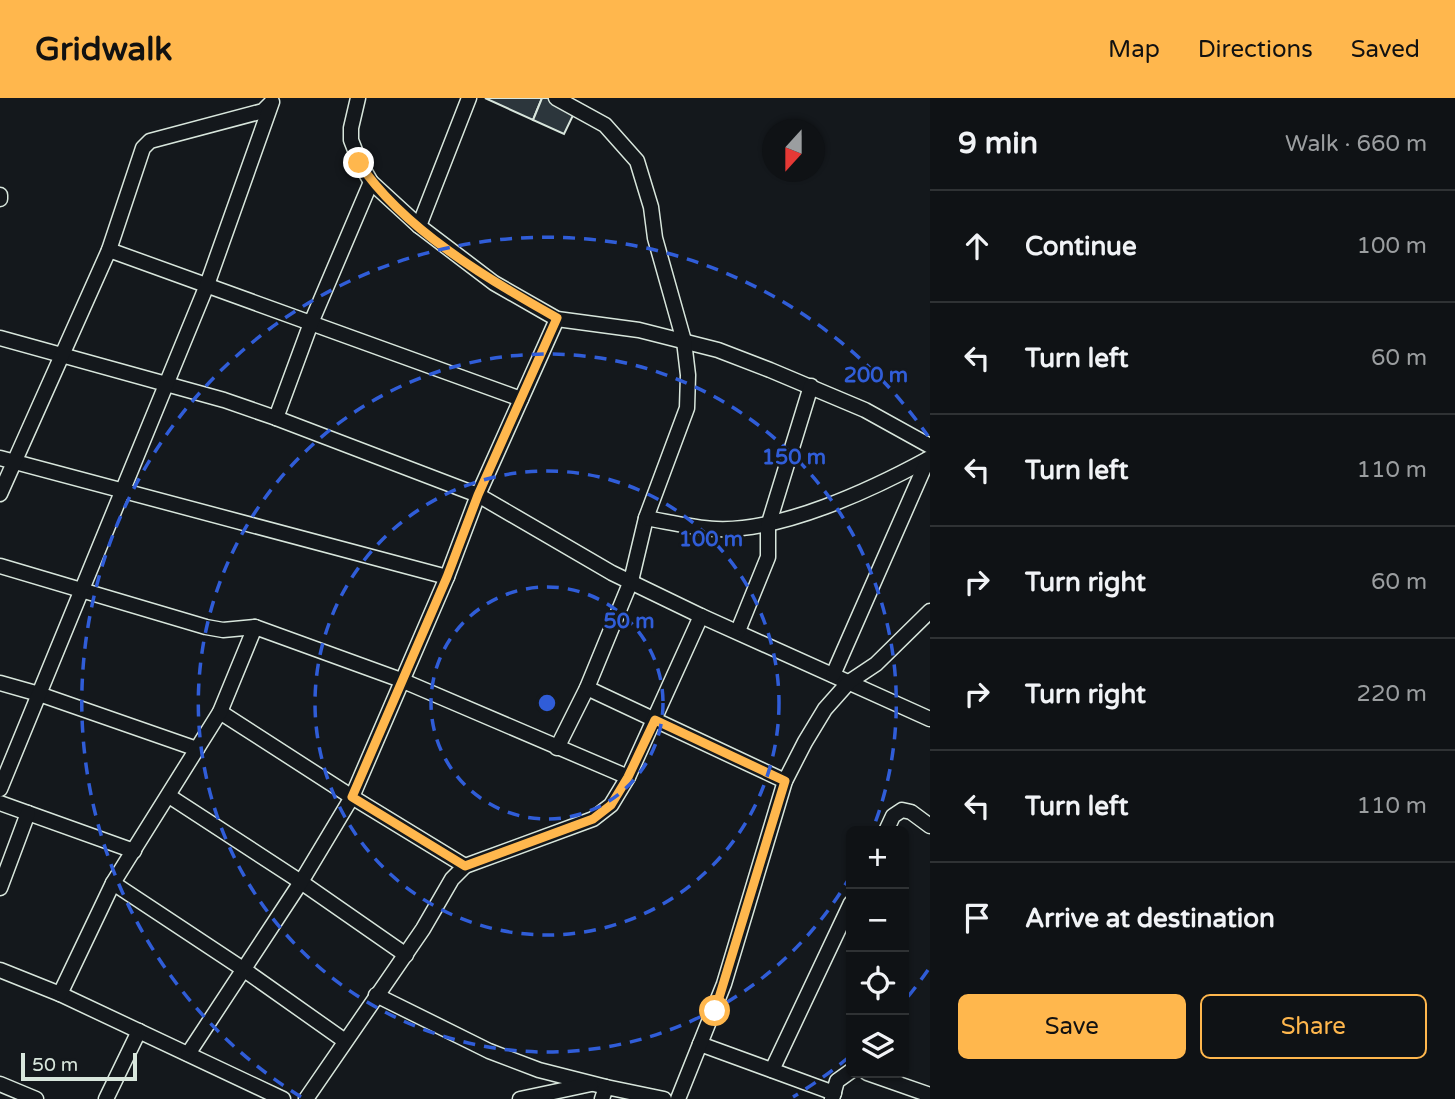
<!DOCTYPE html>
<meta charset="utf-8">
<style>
:root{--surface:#0f1215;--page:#181b1e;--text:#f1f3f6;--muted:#9b9ea0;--line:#2f3234;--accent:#ffb74d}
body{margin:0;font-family:"Varela Round",sans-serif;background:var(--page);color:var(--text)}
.controls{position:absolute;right:21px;bottom:21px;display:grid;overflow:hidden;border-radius:10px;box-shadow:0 2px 5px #0004}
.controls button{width:63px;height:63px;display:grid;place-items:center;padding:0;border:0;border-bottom:2px solid var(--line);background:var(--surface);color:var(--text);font:35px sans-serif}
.compass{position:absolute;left:762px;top:21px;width:63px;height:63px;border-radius:50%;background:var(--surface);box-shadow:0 2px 5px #0004;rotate:201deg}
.scale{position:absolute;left:21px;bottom:18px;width:116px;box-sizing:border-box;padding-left:7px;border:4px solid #d8e6dc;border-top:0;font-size:19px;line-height:24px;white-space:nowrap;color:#d8e6dc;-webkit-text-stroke:5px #14181c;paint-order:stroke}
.stop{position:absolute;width:21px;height:21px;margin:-16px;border:5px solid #ffb74d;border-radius:50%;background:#fff}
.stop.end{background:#ffb74d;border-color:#fff;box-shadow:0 2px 7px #0008}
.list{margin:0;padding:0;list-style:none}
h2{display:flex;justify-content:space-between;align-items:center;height:91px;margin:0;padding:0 28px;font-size:30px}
h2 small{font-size:23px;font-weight:400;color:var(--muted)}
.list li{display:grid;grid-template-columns:46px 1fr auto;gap:21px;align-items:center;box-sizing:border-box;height:112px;padding:0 28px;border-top:2px solid var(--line)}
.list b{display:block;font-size:26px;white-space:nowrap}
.list em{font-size:23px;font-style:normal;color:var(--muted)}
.actions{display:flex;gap:14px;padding:21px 28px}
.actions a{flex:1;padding:16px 0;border:2px solid var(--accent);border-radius:10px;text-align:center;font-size:24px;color:var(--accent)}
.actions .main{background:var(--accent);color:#111}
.icon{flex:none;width:38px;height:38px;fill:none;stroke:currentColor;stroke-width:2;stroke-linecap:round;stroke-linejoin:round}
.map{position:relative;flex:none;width:930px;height:1001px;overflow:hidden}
header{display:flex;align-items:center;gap:42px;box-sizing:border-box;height:98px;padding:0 35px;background:var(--accent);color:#111}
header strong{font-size:33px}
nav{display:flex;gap:38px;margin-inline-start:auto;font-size:24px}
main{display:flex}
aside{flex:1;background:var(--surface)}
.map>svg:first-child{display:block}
.building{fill:#2c363c;stroke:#d8e6dc;stroke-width:2}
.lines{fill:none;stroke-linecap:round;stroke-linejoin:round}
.street-casing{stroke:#d8e6dc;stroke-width:17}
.street{stroke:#14181c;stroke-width:14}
.route{stroke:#ffb74d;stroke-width:9}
.ring{fill:none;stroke:#305dd8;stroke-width:3.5;stroke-dasharray:12 9}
.centre{fill:#305dd8;stroke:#14181c;stroke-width:3.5}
.ring-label{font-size:21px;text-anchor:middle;font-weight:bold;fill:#305dd8;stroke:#14181c;stroke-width:5;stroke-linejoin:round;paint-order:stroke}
</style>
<header>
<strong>Gridwalk</strong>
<nav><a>Map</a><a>Directions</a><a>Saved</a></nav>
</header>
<main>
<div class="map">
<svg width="930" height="1001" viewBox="0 0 930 1001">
<rect width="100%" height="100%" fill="#14181c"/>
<g class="building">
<path d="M 485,0 L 542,0 L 533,22 Z"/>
<path d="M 542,0 L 565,0 L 578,7 L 564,36 L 533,22 Z"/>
</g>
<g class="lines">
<defs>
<g id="street">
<path d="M 358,0 L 351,30 L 351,42 L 360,65 L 371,84 L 419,128 L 494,185 L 557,221 L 639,232 L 718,252 L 770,272 L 865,312 L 930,348"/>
<path d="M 556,0 L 605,27 L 637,63 L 651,109 L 655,140 L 684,243 L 688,277 L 687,310 L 646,420 L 631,483 L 587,590 L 557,650"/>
<path d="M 0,97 L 0,101"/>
<path d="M 419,128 L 469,0"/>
<path d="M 109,152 L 521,301"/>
<path d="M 0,240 L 224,302 L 276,320 L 478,397 L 612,475 L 701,518 L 930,621"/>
<path d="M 276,320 L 311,225 L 371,84"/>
<path d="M 0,360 L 447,479"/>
<path d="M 0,396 L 109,152 L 143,50 L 150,43 L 263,13 L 271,5"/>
<path d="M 646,420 C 669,424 693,430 716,431 C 781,434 871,392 928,361"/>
<path d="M 0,468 L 206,529 L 223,532 L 255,529 L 401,582 L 628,679"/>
<path d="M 738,533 L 768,459 L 768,428 L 811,288"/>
<path d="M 833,577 L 928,361"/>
<path d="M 0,585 L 39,596 L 197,651"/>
<path d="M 587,590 L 785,683"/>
<path d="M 220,614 L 352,699 L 465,768"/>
<path d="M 0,691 L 207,187 L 272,4"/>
<path d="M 169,698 L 301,784 L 406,857"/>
<path d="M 0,705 L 134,753"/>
<path d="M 886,733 L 893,718 L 902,712 L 911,714 L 930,728"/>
<path d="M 113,785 L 243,871 L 345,943"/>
<path d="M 0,790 L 28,715"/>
<path d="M 0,872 L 60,896 L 283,1001"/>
<path d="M 60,896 L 113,785 L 220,614 L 255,529"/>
<path d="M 376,897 L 489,953 L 539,972 L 606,989"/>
<path d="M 700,946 L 834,995"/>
<path d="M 188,956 L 301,784 L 352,699 L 447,479 L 478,397 L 557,221"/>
<path d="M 772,972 L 851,805"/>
<path d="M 867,975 L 930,997"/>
<path d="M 0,986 L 36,1001"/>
<path d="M 106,1001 L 139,933"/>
<path d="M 306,1001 L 423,831 L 452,781 L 465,768 L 593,721 L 611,707 L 628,679 L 701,518"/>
<path d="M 520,1001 L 591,986"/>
<path d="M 602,1001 L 606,989 L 664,1001"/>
<path d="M 678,1001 L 724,886 L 785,683 L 805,644 L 825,611 L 849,584 L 876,566 L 930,513"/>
<path d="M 832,1001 L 837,983 L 851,973"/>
</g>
</defs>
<use href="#street" class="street-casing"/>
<use href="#street" class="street"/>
</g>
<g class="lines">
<path class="route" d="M 359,65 C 403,131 489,182 557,220 L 478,397 L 447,479 L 352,699 L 465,768 L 593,721 L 611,707 L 628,679 L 655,622 L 785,683 L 715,913"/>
</g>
<g class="ring">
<circle cx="547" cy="605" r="116"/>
<circle cx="547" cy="605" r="232"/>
<path d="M851 777A349 349 0 1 1 872 733"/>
<path d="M928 872A465 465 0 0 1 906 901M849 959A465 465 0 0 1 793 999M301 999A465 465 0 1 1 928 338"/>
</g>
<circle cx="547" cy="605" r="10" class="centre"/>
<g class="ring-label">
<text x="876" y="284">200 m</text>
<text x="794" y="366">150 m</text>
<text x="711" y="448">100 m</text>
<text x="629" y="530">50 m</text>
</g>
</svg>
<div class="controls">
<button>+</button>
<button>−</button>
<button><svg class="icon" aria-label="locate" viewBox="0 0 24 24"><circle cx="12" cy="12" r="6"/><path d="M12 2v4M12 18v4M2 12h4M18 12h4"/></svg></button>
<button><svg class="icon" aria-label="layers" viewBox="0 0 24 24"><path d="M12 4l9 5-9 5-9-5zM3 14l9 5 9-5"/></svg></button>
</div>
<svg class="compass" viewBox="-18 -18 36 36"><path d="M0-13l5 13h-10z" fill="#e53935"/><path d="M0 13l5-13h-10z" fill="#9b9ea0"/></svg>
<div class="scale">50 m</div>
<div class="stop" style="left:715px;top:913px"></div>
<div class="stop end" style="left:359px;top:65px"></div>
</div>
<aside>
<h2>9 min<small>Walk · 660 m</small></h2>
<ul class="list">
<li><svg class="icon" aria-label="ahead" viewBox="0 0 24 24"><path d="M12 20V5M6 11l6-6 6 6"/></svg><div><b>Continue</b></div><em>100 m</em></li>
<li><svg class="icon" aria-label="left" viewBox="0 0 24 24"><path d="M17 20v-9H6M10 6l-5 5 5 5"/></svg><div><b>Turn left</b></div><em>60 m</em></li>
<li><svg class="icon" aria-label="left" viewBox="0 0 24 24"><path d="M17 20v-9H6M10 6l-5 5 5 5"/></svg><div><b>Turn left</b></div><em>110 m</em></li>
<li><svg class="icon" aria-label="right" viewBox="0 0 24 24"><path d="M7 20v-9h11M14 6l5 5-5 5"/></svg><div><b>Turn right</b></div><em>60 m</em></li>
<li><svg class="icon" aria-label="right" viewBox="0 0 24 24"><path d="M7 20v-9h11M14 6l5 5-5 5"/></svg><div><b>Turn right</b></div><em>220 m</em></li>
<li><svg class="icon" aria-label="left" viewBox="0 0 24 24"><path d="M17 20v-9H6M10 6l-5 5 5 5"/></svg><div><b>Turn left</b></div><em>110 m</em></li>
<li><svg class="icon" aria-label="arrive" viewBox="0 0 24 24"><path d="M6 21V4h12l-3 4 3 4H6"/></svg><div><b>Arrive at destination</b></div></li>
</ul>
<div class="actions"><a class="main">Save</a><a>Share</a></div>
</aside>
</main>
